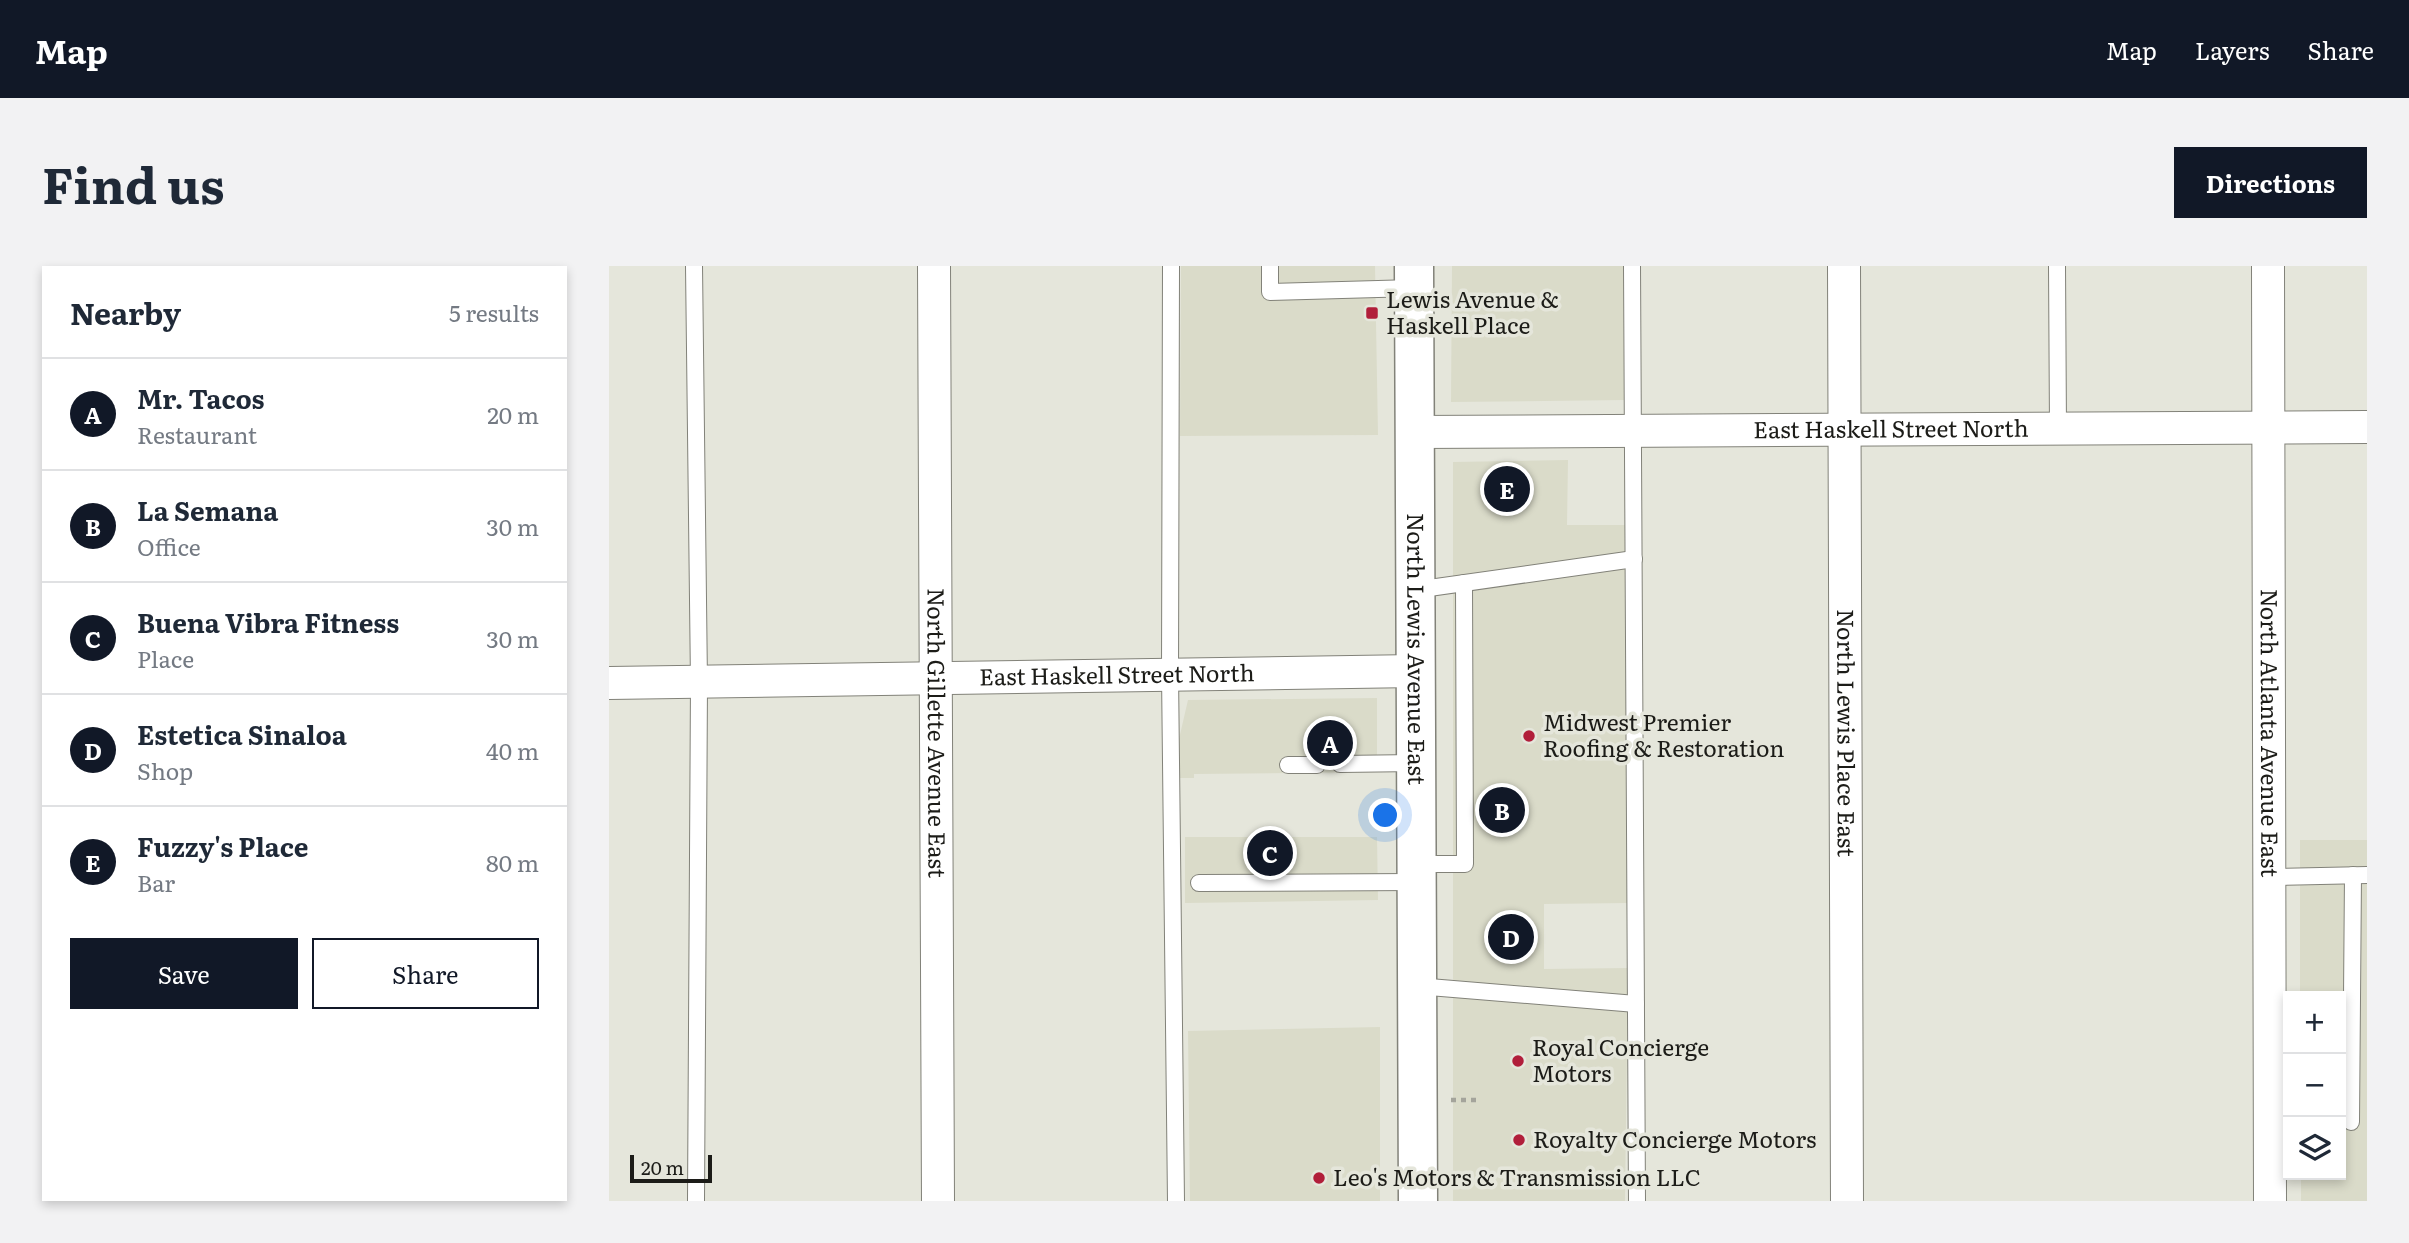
<!DOCTYPE html>
<meta charset="utf-8">
<style>
:root{--surface:#fff;--page:#f2f2f3;--text:#1f2937;--muted:#747a83;--line:#e0e1e3;--accent:#111827}
body{margin:0;font-family:Literata,serif;background:var(--page);color:var(--text)}
.controls{position:absolute;right:21px;bottom:21px;display:grid;overflow:hidden;border-radius:0px;box-shadow:0 4px 10px #0003}
.controls button{width:63px;height:63px;display:grid;place-items:center;padding:0;border:0;border-bottom:2px solid var(--line);background:var(--surface);color:var(--text);font:35px sans-serif}
.scale{position:absolute;left:21px;bottom:18px;width:82px;box-sizing:border-box;padding-left:7px;border:4px solid #1c1c18;border-top:0;font-size:19px;line-height:24px;white-space:nowrap;color:#1c1c18;-webkit-text-stroke:5px #e5e6db;paint-order:stroke}
.you{position:absolute;left:777px;top:550px;width:24px;height:24px;margin:-18px;border:5px solid #fff;border-radius:50%;background:#1a73e8;box-shadow:0 0 0 10px #1a73e833}
.badge{display:grid;place-items:center;width:46px;height:46px;border-radius:50%;background:var(--accent);color:#fff;font-size:23px;font-weight:700}
.pin{position:absolute;translate:-50% -50%;border:4px solid #fff;box-shadow:0 2px 7px #0006}
.list{margin:0;padding:0;list-style:none}
h2{display:flex;justify-content:space-between;align-items:center;height:91px;margin:0;padding:0 28px;font-size:30px}
h2 small{font-size:23px;font-weight:400;color:var(--muted)}
.list li{display:grid;grid-template-columns:46px 1fr auto;gap:21px;align-items:center;box-sizing:border-box;height:112px;padding:0 28px;border-top:2px solid var(--line)}
.list b{display:block;font-size:26px;white-space:nowrap}
.list p{margin:0;font-size:23px;white-space:nowrap;color:var(--muted)}
.list em{font-size:23px;font-style:normal;color:var(--muted)}
.actions{display:flex;gap:14px;padding:21px 28px}
.actions a{flex:1;padding:16px 0;border:2px solid var(--accent);border-radius:0px;text-align:center;font-size:24px;color:var(--accent)}
.actions .main{background:var(--accent);color:#fff}
.icon{flex:none;width:38px;height:38px;fill:none;stroke:currentColor;stroke-width:2;stroke-linecap:round;stroke-linejoin:round}
.map{position:relative;flex:none;width:1758px;height:935px;overflow:hidden;border-radius:0px}
header{display:flex;align-items:center;gap:42px;box-sizing:border-box;height:98px;padding:0 35px;background:var(--accent);color:#fff}
header strong{font-size:33px}
nav{display:flex;gap:38px;margin-inline-start:auto;font-size:24px}
.intro{display:flex;align-items:center;justify-content:space-between;box-sizing:border-box;height:168px;padding:0 42px}
h1{margin:0;font-size:49px}
.button{padding:18px 32px;border-radius:0px;background:var(--accent);color:#fff;font-size:24px;font-weight:700}
main{display:flex;gap:42px;padding:0 42px}
aside{flex:1;background:var(--surface);border-radius:0px;box-shadow:0 4px 10px #0003}
.map>svg:first-child{display:block}
.built{fill:#dadbc9}
.lines{fill:none;stroke-linecap:round;stroke-linejoin:round}
.service-casing{stroke:#828279;stroke-width:18}
.minor-casing{stroke:#828279;stroke-width:34}
.secondary-casing{stroke:#828279;stroke-width:41}
.path{stroke:#a4a49b;stroke-width:4.5;stroke-dasharray:5 5;stroke-linecap:butt}
.service{stroke:#fff;stroke-width:16}
.minor{stroke:#fff;stroke-width:32}
.secondary{stroke:#fff;stroke-width:38}
.poi-dot{fill:#b11e3a;stroke:#e5e6db;stroke-width:2.5}
.labels{text-anchor:middle;stroke-width:7;stroke-linejoin:round;paint-order:stroke}
.poi-label{font-size:23px;fill:#1c1c18;stroke:#e5e6db;text-anchor:start}
.street-label{font-size:23px;fill:#1c1c18;stroke:#e5e6db}
</style>
<header>
<strong>Map</strong>
<nav><a>Map</a><a>Layers</a><a>Share</a></nav>
</header>
<div class="intro"><h1>Find us</h1><a class="button">Directions</a></div>
<main>
<aside>
<h2>Nearby<small>5 results</small></h2>
<ul class="list">
<li><span class="badge">A</span><div><b>Mr. Tacos</b><p>Restaurant</p></div><em>20 m</em></li>
<li><span class="badge">B</span><div><b>La Semana</b><p>Office</p></div><em>30 m</em></li>
<li><span class="badge">C</span><div><b>Buena Vibra Fitness</b><p>Place</p></div><em>30 m</em></li>
<li><span class="badge">D</span><div><b>Estetica Sinaloa</b><p>Shop</p></div><em>40 m</em></li>
<li><span class="badge">E</span><div><b>Fuzzy's Place</b><p>Bar</p></div><em>80 m</em></li>
</ul>
<div class="actions"><a class="main">Save</a><a>Share</a></div>
</aside>
<div class="map">
<svg width="1758" height="935" viewBox="0 0 1758 935">
<rect width="100%" height="100%" fill="#e5e6db"/>
<g class="built">
<path d="M 572,0 L 766,0 L 769,169 L 571,170 Z"/>
<path d="M 843,0 L 1014,0 L 1015,134 L 842,136 Z"/>
<path d="M 959,194 L 958,259 L 1018,259 L 1019,637 L 935,638 L 935,703 L 1019,702 L 1016,935 L 844,935 L 844,196 Z"/>
<path d="M 768,432 L 768,506 L 585,508 L 585,512 L 567,512 L 567,486 L 579,434 Z"/>
<path d="M 576,571 L 768,571 L 769,634 L 576,637 Z"/>
<path d="M 1691,574 L 1758,574 L 1758,935 L 1692,935 L 1692,909 L 1732,909 L 1732,730 L 1691,730 Z"/>
<path d="M 771,761 L 771,935 L 581,935 L 579,765 Z"/>
</g>
<g class="lines">
<defs>
<g id="service">
<path d="M 85,0 L 90,417 L 87,935"/>
<path d="M 562,0 L 561,408 L 567,935"/>
<path d="M 661,0 L 661,26 L 805,22"/>
<path d="M 1023,0 L 1028,935"/>
<path d="M 1448,0 L 1449,162"/>
<path d="M 806,324 L 1025,293"/>
<path d="M 731,498 L 807,497"/>
<path d="M 679,499 L 708,499"/>
<path d="M 807,598 L 856,598 L 855,317"/>
<path d="M 1662,611 L 1758,609"/>
<path d="M 590,617 L 807,616"/>
<path d="M 808,720 L 1027,738"/>
<path d="M 1742,856 L 1744,609"/>
</g>
<g id="minor">
<path id="s1" d="M 325,0 L 329,935"/>
<path id="s2" d="M 1235,0 L 1238,935"/>
<path id="s3" d="M 1659,0 L 1661,935"/>
<path id="s4" d="M 806,166 L 1758,161"/>
<path id="s5" d="M 0,417 L 807,405"/>
</g>
<g id="secondary">
<path id="s6" d="M 805,0 L 809,935"/>
</g>
</defs>
<use href="#service" class="service-casing"/>
<use href="#minor" class="minor-casing"/>
<use href="#secondary" class="secondary-casing"/>
<path class="path" d="M 842,834 L 869,834"/>
<use href="#service" class="service"/>
<use href="#minor" class="minor"/>
<use href="#secondary" class="secondary"/>
</g>
<g class="poi-dot">
<rect x="756" y="40" width="14" height="14" rx="3.5"/>
<circle cx="920" cy="470" r="7"/>
<circle cx="909" cy="795" r="7"/>
<circle cx="910" cy="874" r="7"/>
<circle cx="710" cy="912" r="7"/>
</g>
<g class="labels">
<g class="poi-label">
<text x="777" y="42">Lewis Avenue &amp;<tspan x="777" dy="26">Haskell Place</tspan></text>
<text x="934" y="465">Midwest Premier<tspan x="934" dy="26">Roofing &amp; Restoration</tspan></text>
<text x="923" y="790">Royal Concierge<tspan x="923" dy="26">Motors</tspan></text>
<text x="924" y="882">Royalty Concierge Motors</text>
<text x="724" y="920">Leo's Motors &amp; Transmission LLC</text>
</g>
<g class="street-label">
<text dy="8" stroke="none"><textPath href="#s4" startOffset="476">East Haskell Street North</textPath></text>
<text dy="8" stroke="none"><textPath href="#s6" startOffset="383">North Lewis Avenue East</textPath></text>
<text dy="8" stroke="none"><textPath href="#s5" startOffset="508">East Haskell Street North</textPath></text>
<text dy="8" stroke="none"><textPath href="#s1" startOffset="467">North Gillette Avenue East</textPath></text>
<text dy="8" stroke="none"><textPath href="#s2" startOffset="467">North Lewis Place East</textPath></text>
<text dy="8" stroke="none"><textPath href="#s3" startOffset="467">North Atlanta Avenue East</textPath></text>
</g>
</g>
</svg>
<div class="controls">
<button>+</button>
<button>−</button>
<button><svg class="icon" aria-label="layers" viewBox="0 0 24 24"><path d="M12 4l9 5-9 5-9-5zM3 14l9 5 9-5"/></svg></button>
</div>
<div class="scale">20 m</div>
<div class="you"></div>
<div class="pin badge" style="left:721px;top:477px">A</div>
<div class="pin badge" style="left:893px;top:544px">B</div>
<div class="pin badge" style="left:661px;top:587px">C</div>
<div class="pin badge" style="left:902px;top:671px">D</div>
<div class="pin badge" style="left:898px;top:223px">E</div>
</div>
</main>
